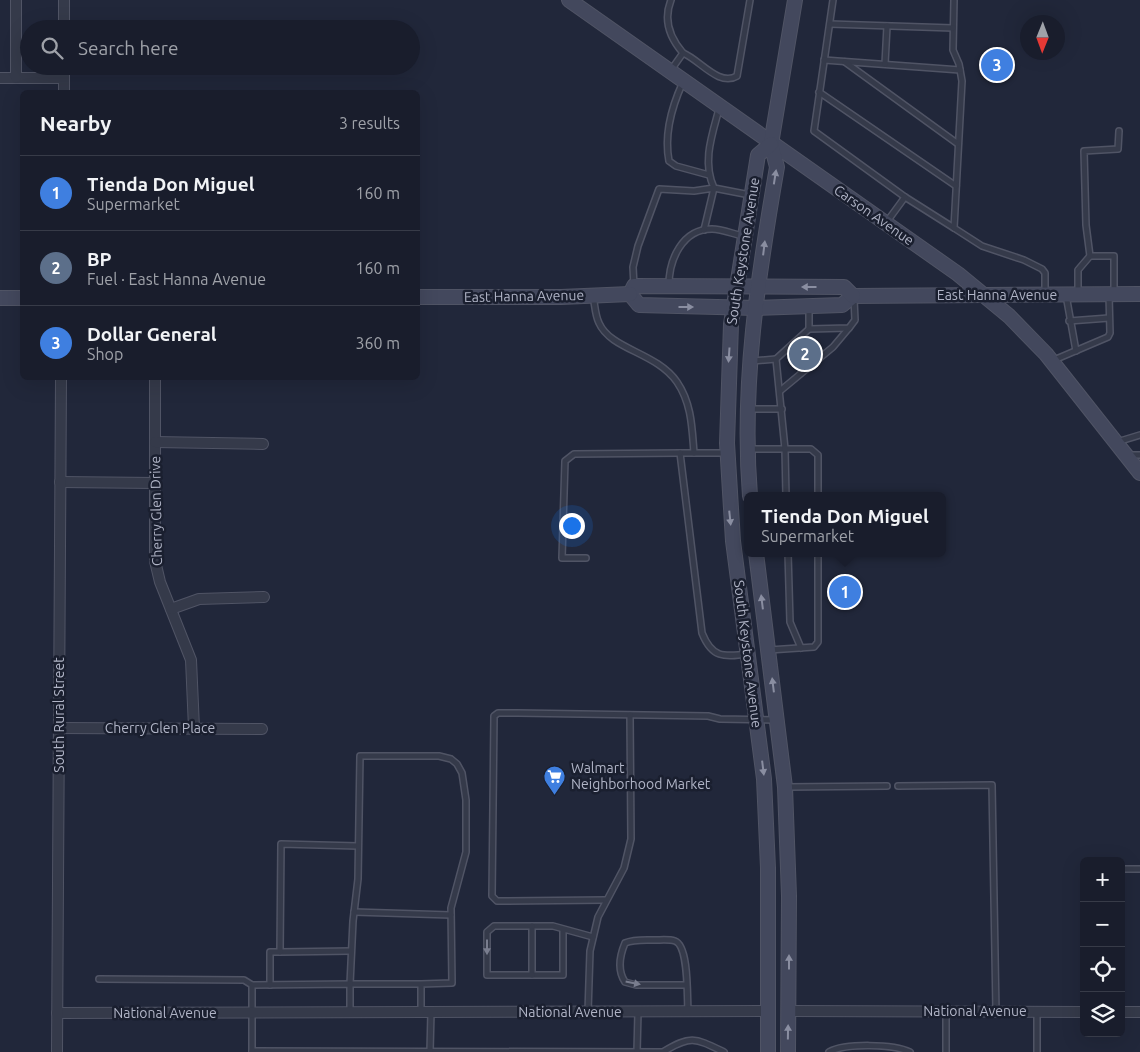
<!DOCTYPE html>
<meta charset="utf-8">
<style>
:root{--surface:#191d2c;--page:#262a38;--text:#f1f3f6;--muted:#9fa2a9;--line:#373b48;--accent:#db2777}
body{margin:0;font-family:Ubuntu,sans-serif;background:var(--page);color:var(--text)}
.controls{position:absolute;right:15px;bottom:15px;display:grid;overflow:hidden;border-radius:8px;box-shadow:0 5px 20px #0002}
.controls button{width:45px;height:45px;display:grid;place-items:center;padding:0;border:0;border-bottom:1px solid var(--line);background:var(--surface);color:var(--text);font:25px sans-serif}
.compass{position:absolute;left:1020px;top:15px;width:45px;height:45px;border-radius:50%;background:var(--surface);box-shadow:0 5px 20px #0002;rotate:181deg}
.you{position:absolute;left:571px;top:525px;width:18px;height:18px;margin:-12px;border:4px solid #fff;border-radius:50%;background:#1a73e8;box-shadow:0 0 0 8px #1a73e833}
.badge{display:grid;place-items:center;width:32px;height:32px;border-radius:50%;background:var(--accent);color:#fff;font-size:16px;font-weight:700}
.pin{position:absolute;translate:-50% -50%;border:2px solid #fff;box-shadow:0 1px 5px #0006}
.popup{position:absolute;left:744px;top:492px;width:202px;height:65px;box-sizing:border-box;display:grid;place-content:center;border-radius:8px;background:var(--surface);filter:drop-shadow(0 1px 4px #0005);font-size:16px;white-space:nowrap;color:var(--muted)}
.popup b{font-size:19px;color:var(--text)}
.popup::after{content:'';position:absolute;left:50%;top:100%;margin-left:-10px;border:10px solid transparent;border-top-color:var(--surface)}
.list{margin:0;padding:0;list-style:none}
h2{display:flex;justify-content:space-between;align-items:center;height:65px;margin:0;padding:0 20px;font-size:21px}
h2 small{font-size:16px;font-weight:400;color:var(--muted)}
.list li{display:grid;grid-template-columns:32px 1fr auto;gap:15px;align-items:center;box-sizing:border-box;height:75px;padding:0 20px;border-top:1px solid var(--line)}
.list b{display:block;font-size:19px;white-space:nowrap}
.list p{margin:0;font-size:16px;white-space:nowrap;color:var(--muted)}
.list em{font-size:16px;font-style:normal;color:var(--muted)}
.icon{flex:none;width:28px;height:28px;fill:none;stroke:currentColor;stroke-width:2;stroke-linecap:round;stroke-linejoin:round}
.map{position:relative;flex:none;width:1140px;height:1052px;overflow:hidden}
.search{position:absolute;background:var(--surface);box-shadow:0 5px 20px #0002;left:20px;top:20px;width:400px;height:55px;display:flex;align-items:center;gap:12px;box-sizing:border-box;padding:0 18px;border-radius:28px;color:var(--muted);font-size:19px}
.panel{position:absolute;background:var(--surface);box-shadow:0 5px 20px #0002;left:20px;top:90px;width:400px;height:290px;border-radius:8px}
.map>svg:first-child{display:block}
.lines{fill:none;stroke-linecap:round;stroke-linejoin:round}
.lane-casing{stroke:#505465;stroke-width:8}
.street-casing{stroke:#505465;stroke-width:12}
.secondary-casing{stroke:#505465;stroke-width:16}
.lane{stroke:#353a4a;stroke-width:5}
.street{stroke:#353a4a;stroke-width:10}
.secondary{stroke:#43485d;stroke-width:14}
.oneway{fill:#8a8ea1}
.oneway2{fill:#797d8e}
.labels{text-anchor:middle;stroke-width:5;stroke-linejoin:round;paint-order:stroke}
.street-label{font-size:14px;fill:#b0b4c6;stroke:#1a1f2f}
.poi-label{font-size:14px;fill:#b0b4c6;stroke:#1a1f2f;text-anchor:start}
</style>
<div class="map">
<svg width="1140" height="1052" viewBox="0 0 1140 1052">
<rect width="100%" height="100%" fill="#21273a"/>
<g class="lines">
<defs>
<g id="lane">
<path d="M 671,0 C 663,20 670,38 683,53"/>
<path d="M 833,0 L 814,131 L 905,197 L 954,228"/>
<path d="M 954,0 L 953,50 L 959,64 L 962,81 L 954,228 L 982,246 L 1024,260 L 1042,269 L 1045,273 L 1045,295"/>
<path d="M 830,24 L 953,28"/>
<path d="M 824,60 L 960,70"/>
<path d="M 845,62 L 958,144"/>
<path d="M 885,64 L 887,26"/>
<path d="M 671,70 L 683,53 C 700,60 719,87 737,76 L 750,0"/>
<path d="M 683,82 C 672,106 664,135 669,161 L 676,166 L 709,175"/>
<path d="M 819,92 L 956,186"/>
<path d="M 719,109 C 712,135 702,162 714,188 L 750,195"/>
<path d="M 886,223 L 905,197"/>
<path d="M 669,285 C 669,260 682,229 712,229 C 722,229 733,234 743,236"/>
<path d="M 634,286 L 633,267 L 638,246 L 659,189 L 694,191 L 714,188 L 704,230"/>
<path d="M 1078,294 L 1078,270 L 1090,256"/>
<path d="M 1114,294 L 1114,256 L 1090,256 L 1086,225 L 1084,151 L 1118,149 L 1119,131"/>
<path d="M 1066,295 L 1076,351"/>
<path d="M 593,296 C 595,305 595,315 599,323 C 611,350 656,352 677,382 C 692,404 692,429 694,453"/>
<path d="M 1069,321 L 1109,318"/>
<path d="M 809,329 L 809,307"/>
<path d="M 1054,360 L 1108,337 L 1110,333 L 1109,295"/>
<path d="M 752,361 L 776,359"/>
<path d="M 780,391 L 833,347 L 849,328"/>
<path d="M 750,409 L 782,409"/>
<path d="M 1117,442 L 1140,435"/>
<path d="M 749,449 L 811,449 L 818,455 L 818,496"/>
<path d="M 727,453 L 680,453 L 702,633 C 712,658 723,657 748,654"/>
<path d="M 1129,455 L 1140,455"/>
<path d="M 786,496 L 785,449 L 776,359 L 809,329 L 849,328 L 855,320 L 854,299"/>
<path d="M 788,553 L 790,622 L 801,648"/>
<path d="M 586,558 L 562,558 L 565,461 L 574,454 L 680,453"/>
<path d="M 769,650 L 814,647 L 818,642 L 818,553"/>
<path d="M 898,786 L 992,785 L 996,1011"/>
<path d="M 787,787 L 887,786"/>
<path d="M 1121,869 L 1140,869"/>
<path d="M 605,900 L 506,901 L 497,901 L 492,896 L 494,716 L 498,713 L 518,713 L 708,716 L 720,719 L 776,720"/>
<path d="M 354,912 L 451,915"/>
<path d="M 563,929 L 563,975 L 532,975 L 532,926 L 553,926 L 593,937"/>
<path d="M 280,952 L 351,951"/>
<path d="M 532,975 L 487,975 L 487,932 L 494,926 L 532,926"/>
<path d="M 99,979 L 244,980 L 252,985"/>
<path d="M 270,985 L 270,952 L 280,952 L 281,844 L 358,846"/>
<path d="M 687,985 L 636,985 L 625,982 C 617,970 620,955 625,943 C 634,939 645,940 655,940 C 661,940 669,939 675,941 C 689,946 687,997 688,1011"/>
<path d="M 421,1012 L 421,984 L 350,984 L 353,921 L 358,879 L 360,756 L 439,756 L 451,759 L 457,764 L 462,773 L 466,800 L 466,852 L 451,908 L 452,983 L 421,984"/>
<path d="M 588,1012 L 590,951 L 598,917 L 624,868 L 631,839 L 630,715"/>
<path d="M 252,1051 L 663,1052 C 691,1035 695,1038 724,1052"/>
<path d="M 252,1052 L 252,985 L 350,984 L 350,1013"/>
<path d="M 430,1052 L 431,1012"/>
<path d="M 637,1052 L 638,1012"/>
<path d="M 829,1052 C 845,1043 894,1044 910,1052"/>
<path d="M 946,1052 L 946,1011"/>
<path d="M 1037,1052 L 1037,1012"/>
</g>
<g id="street">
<path d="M 64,29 L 64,0"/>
<path d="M 0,78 L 64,78"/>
<path d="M 16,78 L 16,0"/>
<path d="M 64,92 L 64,66"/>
<path d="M 155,378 L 155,561 L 160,582 L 191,660 L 194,728"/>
<path d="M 155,442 L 263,444"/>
<path d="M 60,482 L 155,483"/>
<path d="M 171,609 L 199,599 L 264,597"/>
<path d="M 58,728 L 262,729"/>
<path d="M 789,1011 L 1084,1012"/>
<path d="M 1121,1012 L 1140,1012"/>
<path d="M 57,1013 L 768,1011"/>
<path d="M 57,1052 L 61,378"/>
</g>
<g id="secondary">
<path d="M 569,0 L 958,274 L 1009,316 L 1046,354 L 1140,473"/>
<path d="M 630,294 L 639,305 L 756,308 L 842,305 L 853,296 L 1140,294"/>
<path d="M 630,294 L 634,286 L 844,287 L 853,296"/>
<path d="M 418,297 L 561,297 L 630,294"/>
<path d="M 0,298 L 22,298"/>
<path d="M 750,496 C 741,385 758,276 777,167 L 771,144 L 795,0"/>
<path d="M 756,553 L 785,787 L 789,896 L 788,1052"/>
<path d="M 768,1052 L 768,868 L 764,779 L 733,541 L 727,443 L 731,324 L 758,155 L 771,144"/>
</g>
</defs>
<use href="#lane" class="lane-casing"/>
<use href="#street" class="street-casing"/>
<use href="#secondary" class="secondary-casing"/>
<use href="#lane" class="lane"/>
<use href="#street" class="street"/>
<use href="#secondary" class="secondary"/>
</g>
<defs><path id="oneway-solid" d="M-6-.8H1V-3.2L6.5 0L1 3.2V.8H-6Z" transform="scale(1.25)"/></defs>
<g class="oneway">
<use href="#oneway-solid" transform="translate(775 177) rotate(-81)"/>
<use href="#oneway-solid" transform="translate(764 248) rotate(-83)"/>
<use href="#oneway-solid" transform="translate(809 287) rotate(180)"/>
<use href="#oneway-solid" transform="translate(686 307)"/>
<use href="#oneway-solid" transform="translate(729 355) rotate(94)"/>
<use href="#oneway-solid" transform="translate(730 518) rotate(84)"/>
<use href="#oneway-solid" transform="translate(762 602) rotate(-97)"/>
<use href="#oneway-solid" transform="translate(773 685) rotate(-97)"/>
<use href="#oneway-solid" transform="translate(763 768) rotate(83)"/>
<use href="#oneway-solid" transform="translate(789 962) rotate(-90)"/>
<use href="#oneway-solid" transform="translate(788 1032) rotate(-89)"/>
</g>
<g class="oneway2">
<use href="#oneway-solid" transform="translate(487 947) rotate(90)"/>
<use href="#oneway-solid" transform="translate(633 983) rotate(11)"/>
</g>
<defs>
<symbol id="supermarket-pin" viewBox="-11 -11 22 30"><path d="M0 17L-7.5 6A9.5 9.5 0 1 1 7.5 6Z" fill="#3f7fe0" stroke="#1a1f2f"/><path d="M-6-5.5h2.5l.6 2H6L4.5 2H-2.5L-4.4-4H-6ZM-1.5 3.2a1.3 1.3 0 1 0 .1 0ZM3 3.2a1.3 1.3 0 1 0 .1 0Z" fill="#fff"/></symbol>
</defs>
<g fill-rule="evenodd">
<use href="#supermarket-pin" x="542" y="764" width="25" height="34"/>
</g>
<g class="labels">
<g class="street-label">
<text transform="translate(874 215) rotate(35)" y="5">Carson Avenue</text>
<text transform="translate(743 251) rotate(-81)" y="5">South Keystone Avenue</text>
<text x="997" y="300">East Hanna Avenue</text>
<text transform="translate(524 296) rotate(-1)" y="5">East Hanna Avenue</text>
<text transform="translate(156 511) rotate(-91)" y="5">Cherry Glen Drive</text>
<text transform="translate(748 654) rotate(83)" y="5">South Keystone Avenue</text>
<text transform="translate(59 715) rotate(-90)" y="5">South Rural Street</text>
<text x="160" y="733">Cherry Glen Place</text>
<text x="975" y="1016">National Avenue</text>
<text x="570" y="1017">National Avenue</text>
<text x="165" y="1018">National Avenue</text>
</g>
<g class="poi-label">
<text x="571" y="773">Walmart<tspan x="571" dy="16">Neighborhood Market</tspan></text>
</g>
</g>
</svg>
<div class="controls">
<button>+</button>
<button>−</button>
<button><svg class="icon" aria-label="locate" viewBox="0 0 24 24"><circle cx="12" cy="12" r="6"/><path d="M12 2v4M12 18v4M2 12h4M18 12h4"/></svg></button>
<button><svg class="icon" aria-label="layers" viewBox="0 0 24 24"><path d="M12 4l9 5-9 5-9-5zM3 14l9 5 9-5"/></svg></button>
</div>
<svg class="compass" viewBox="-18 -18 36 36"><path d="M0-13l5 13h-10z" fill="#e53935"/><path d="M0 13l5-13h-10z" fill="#9fa2a9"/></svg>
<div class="you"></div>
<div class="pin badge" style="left:845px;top:592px;background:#3f7fe0">1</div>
<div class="popup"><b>Tienda Don Miguel</b>Supermarket</div>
<div class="pin badge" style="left:805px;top:354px;background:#5c6f8a">2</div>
<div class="pin badge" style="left:997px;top:65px;background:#3f7fe0">3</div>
<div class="search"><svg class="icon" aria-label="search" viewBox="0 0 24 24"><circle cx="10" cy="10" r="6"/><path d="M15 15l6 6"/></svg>Search here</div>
<section class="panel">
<h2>Nearby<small>3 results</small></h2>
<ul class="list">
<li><span class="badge" style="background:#3f7fe0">1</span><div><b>Tienda Don Miguel</b><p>Supermarket</p></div><em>160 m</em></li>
<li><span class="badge" style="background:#5c6f8a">2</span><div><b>BP</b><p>Fuel · East Hanna Avenue</p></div><em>160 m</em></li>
<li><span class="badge" style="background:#3f7fe0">3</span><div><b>Dollar General</b><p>Shop</p></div><em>360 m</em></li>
</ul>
</section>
</div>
